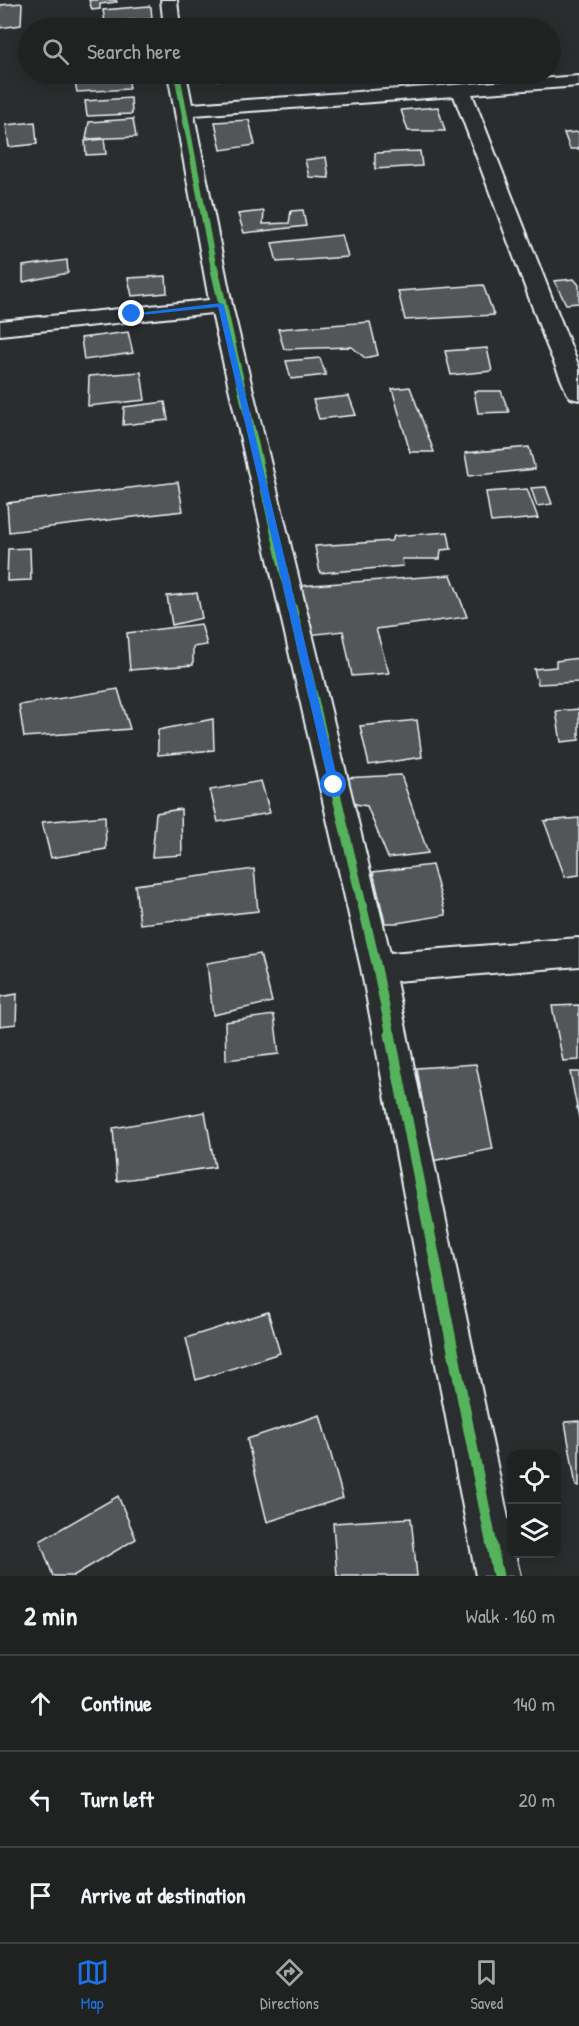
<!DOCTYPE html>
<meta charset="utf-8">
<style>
:root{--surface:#202222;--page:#282a2a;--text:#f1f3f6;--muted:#a2a4a5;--line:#3d3f40;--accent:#1a73e8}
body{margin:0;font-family:"Patrick Hand",sans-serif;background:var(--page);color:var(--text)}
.controls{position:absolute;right:18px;bottom:18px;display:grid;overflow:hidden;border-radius:12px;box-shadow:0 3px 15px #0003}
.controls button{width:54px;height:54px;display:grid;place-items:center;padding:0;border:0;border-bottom:2px solid var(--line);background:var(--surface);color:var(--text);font:30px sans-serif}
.stop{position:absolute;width:18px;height:18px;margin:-14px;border:4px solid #1a73e8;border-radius:50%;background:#fff}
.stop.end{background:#1a73e8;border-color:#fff;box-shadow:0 2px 6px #0008}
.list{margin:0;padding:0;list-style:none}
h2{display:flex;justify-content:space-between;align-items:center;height:78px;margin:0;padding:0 24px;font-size:26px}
h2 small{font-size:20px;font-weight:400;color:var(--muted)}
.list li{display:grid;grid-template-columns:39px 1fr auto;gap:18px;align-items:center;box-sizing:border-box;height:96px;padding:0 24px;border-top:2px solid var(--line)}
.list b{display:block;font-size:22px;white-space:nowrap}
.list em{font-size:20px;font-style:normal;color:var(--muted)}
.icon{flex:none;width:33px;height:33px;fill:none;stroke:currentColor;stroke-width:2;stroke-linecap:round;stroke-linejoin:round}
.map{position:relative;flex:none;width:579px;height:1576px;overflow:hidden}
.search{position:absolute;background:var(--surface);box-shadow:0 3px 15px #0003;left:18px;right:18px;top:18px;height:66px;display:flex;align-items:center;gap:15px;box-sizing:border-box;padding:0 21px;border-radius:33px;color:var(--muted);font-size:22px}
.sheet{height:366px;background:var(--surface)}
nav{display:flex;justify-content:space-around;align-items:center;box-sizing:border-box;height:84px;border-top:2px solid var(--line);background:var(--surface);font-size:16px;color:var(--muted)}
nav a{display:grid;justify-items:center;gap:3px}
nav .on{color:var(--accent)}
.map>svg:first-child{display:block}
.building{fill:#535759;stroke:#e8f1f8;stroke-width:1.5}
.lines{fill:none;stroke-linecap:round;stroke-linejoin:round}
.minor-casing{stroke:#e8f1f8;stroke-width:4}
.minor{fill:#2a2d2e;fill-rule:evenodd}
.cycleway-far3-casing{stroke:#2a2d2e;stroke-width:8}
.cycleway-far2-casing{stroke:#2a2d2e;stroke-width:10}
.cycleway-far1-casing{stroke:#2a2d2e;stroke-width:13}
.cycleway-casing{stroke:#2a2d2e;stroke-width:15}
.cycleway-far3{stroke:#56b35d;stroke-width:6}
.cycleway-far2{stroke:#56b35d;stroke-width:8}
.cycleway-far1{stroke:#56b35d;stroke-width:9}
.cycleway{stroke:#56b35d;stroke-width:11}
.route{fill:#1a73e8}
</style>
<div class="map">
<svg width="579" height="1576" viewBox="0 0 579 1576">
<rect width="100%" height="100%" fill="#2a2d2e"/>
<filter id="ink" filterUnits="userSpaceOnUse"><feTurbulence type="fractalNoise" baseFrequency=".0167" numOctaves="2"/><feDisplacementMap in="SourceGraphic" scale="12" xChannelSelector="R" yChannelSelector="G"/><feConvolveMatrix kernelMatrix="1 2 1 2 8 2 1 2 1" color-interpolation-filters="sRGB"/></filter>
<g filter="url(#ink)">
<g class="building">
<path d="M 89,0 L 116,0 L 117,2 L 100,4 L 100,9 L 92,10 Z"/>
<path d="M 22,3 L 21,25 L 0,28 L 0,5 Z"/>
<path d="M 149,6 L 151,7 L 152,19 L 105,22 L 103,10 Z"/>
<path d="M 130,74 L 129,89 L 77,92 L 74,78 Z"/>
<path d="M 215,74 L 264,74 L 265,76 L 216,80 Z"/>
<path d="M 131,98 L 132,114 L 87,116 L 85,101 Z"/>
<path d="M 438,107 L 445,131 L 408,131 L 401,110 Z"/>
<path d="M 133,119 L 136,137 L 86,139 L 89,122 Z"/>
<path d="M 249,120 L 255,145 L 221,150 L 215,122 Z"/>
<path d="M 35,122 L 37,144 L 9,147 L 6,125 Z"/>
<path d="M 579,132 L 579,149 L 570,149 L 564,133 Z"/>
<path d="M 104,139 L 106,154 L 86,155 L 85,141 Z"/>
<path d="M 420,151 L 422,166 L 375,169 L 375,153 Z"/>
<path d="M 326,157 L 329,178 L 309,177 L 305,160 Z"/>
<path d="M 303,210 L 306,226 L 244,233 L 238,214 L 264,211 L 263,224 L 289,223 L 291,211 Z"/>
<path d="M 342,235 L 348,257 L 277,262 L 272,243 Z"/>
<path d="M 67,260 L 68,273 L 23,282 L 23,266 Z"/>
<path d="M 166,276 L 167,293 L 132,296 L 128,278 Z"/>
<path d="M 574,279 L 579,285 L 579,303 L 566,304 L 554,281 Z"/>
<path d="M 483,285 L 494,315 L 405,320 L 398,291 Z"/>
<path d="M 370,322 L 378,355 L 365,358 L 352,347 L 284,349 L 278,329 Z"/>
<path d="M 128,332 L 133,353 L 84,360 L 81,338 Z"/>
<path d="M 487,348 L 492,371 L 451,375 L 445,351 Z"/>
<path d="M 320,358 L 326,375 L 291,379 L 286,361 Z"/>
<path d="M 141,372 L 145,400 L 88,406 L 89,376 Z"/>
<path d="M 410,387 L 434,452 L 410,452 L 392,389 Z"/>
<path d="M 474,391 L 501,391 L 509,412 L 478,413 Z"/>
<path d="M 349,396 L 356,415 L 319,419 L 313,400 Z"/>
<path d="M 165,402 L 168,420 L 123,425 L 124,407 Z"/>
<path d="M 529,447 L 535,469 L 469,476 L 465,453 Z"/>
<path d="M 178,482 L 183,511 L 9,532 L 7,503 Z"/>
<path d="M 546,487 L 552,504 L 537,506 L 531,488 Z"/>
<path d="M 527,489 L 538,518 L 491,522 L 486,492 Z"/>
<path d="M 448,532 L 451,549 L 441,550 L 440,559 L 402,559 L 403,566 L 320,573 L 315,546 L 391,541 L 394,536 Z"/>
<path d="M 30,548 L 31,580 L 7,581 L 8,549 Z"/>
<path d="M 451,575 L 467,617 L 376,629 L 389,673 L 352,676 L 343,631 L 308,635 L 299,586 Z"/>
<path d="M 197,593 L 202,618 L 172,625 L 167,596 Z"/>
<path d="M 201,624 L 207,645 L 193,647 L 193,665 L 130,670 L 127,633 Z"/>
<path d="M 579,658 L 579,682 L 538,684 L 534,669 L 556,667 L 556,661 Z"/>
<path d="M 118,689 L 130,729 L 24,737 L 19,705 Z"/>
<path d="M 579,709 L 579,740 L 561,742 L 556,711 Z"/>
<path d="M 213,719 L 214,750 L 158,755 L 158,730 Z"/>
<path d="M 417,720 L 422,757 L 369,765 L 360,726 Z"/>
<path d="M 401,775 L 428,853 L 388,858 L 367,806 L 349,803 L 344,778 Z"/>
<path d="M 261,781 L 270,813 L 218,822 L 210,790 Z"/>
<path d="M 181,809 L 182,855 L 152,857 L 156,813 Z"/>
<path d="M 105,816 L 106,849 L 51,858 L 42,822 Z"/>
<path d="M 579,818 L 579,875 L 565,877 L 544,821 Z"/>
<path d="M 432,865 L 446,915 L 397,923 L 385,923 L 373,872 Z"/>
<path d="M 254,869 L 258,911 L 140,924 L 135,885 Z"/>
<path d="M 260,954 L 272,1002 L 213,1015 L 207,963 Z"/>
<path d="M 17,994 L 16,1024 L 0,1026 L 0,997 Z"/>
<path d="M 579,1005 L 579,1060 L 563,1061 L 552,1006 Z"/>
<path d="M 274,1015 L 279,1054 L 226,1060 L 225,1022 Z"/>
<path d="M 476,1064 L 493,1149 L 432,1161 L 417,1068 Z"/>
<path d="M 570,1072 L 579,1072 L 579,1118 Z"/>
<path d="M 205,1112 L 215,1167 L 117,1181 L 113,1128 Z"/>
<path d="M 268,1312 L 280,1353 L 196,1380 L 186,1338 Z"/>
<path d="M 320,1415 L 343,1498 L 267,1522 L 247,1439 Z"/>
<path d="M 579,1421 L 579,1486 L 576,1486 L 565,1422 Z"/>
<path d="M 118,1496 L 136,1539 L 73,1576 L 53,1576 L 40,1541 Z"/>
<path d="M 411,1518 L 417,1576 L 337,1576 L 333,1523 Z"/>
</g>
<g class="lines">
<defs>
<g id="minor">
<path d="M 161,0 L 177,0 L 180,28 L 164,28 Z"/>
<path d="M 168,74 L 186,74 L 192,104 L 579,76 L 579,86 L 472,94 L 579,367 L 579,400 L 571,398 L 567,393 L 547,346 L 454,96 L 194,115 L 232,305 L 390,953 L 579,938 L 579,966 L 396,981 L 512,1537 L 512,1554 L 515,1554 L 520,1576 L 476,1576 L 361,968 L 212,313 L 0,335 L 0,321 L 209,300 Z"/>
</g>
</defs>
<use href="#minor" class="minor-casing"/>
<use href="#minor" class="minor"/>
<defs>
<path id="cycleway-far3" d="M 177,74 L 214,269"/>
<path id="cycleway-far2" d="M 214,267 L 292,608"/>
<path id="cycleway-far1" d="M 292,606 L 377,968 L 391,1036"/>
<path id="cycleway" d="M 390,1034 L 498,1576"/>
</defs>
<use href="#cycleway-far3" class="cycleway-far3-casing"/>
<use href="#cycleway-far2" class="cycleway-far2-casing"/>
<use href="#cycleway-far1" class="cycleway-far1-casing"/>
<use href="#cycleway" class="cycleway-casing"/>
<use href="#cycleway-far3" class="cycleway-far3"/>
<use href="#cycleway-far2" class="cycleway-far2"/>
<use href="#cycleway-far1" class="cycleway-far1"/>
<use href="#cycleway" class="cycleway"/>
</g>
</g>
<path class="route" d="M 221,303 L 224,305 L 339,785 L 334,789 L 329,785 L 218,307 L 132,316 L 129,314 Z"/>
</svg>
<div class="controls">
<button><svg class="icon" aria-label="locate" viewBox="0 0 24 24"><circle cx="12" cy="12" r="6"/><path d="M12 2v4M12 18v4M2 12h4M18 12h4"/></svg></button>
<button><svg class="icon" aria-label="layers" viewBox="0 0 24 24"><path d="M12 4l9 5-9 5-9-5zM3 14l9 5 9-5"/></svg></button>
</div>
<div class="stop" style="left:334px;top:785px"></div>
<div class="stop end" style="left:132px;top:314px"></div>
<div class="search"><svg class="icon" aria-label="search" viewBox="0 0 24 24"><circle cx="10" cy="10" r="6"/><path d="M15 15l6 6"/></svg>Search here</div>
</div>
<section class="sheet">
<h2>2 min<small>Walk · 160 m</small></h2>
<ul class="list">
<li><svg class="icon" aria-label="ahead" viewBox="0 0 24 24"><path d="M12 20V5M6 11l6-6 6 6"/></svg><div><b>Continue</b></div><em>140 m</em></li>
<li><svg class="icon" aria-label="left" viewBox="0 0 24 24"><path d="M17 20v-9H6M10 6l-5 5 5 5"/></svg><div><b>Turn left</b></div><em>20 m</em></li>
<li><svg class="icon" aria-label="arrive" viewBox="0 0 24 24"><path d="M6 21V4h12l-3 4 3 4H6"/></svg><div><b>Arrive at destination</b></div></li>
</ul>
</section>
<nav>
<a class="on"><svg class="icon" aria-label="map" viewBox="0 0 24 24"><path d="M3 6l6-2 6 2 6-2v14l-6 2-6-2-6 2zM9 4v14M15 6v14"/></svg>Map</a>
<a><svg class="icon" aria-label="directions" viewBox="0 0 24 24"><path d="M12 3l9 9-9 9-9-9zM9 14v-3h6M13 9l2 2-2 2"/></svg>Directions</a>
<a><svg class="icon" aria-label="saved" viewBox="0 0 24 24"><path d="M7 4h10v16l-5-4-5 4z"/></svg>Saved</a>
</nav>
